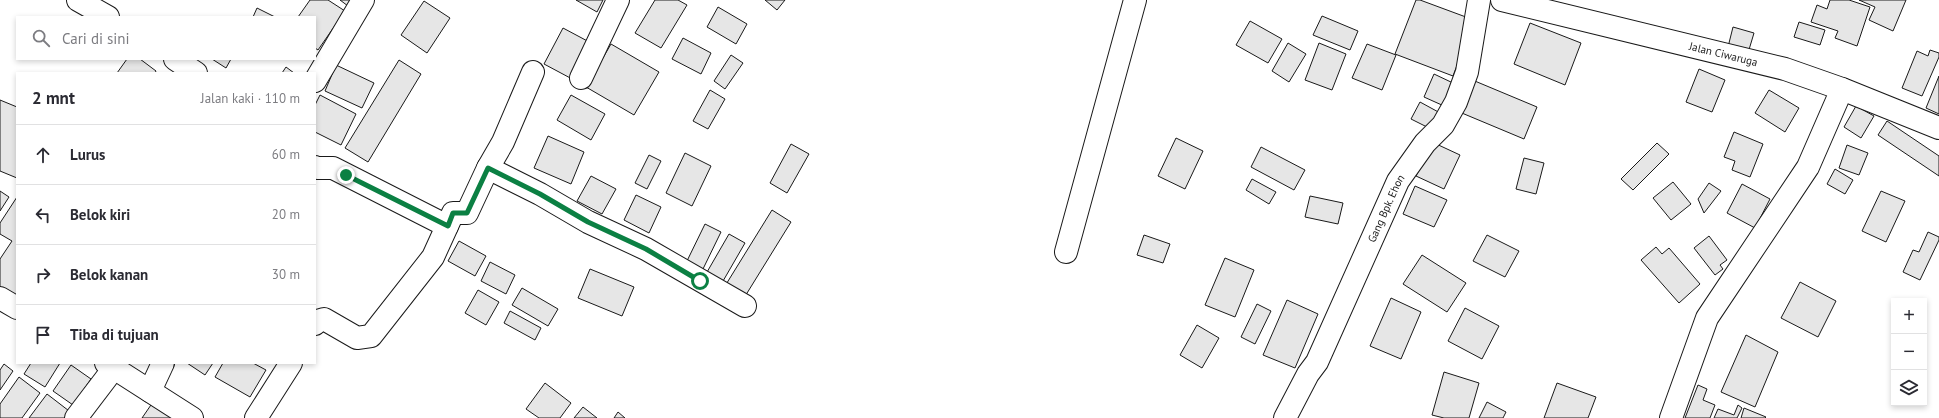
<!DOCTYPE html>
<html lang="id">
<meta charset="utf-8">
<style>
:root{--surface:#fff;--page:#f7f7f7;--text:#2b2b33;--muted:#7c7c81;--line:#e1e1e2}
body{margin:0;font-family:"PT Sans",sans-serif;background:var(--page);color:var(--text)}
.controls{position:absolute;right:12px;bottom:12px;display:grid;overflow:hidden;border-radius:0px;box-shadow:0 2px 6px #0003}
.controls button{width:36px;height:36px;display:grid;place-items:center;padding:0;border:0;border-bottom:1px solid var(--line);background:var(--surface);color:var(--text);font:20px sans-serif}
.stop{position:absolute;width:12px;height:12px;margin:-9px;border:3px solid #0b8043;border-radius:50%;background:#fff}
.stop.end{background:#0b8043;border-color:#fff;box-shadow:0 1px 4px #0008}
.list{margin:0;padding:0;list-style:none}
h2{display:flex;justify-content:space-between;align-items:center;height:52px;margin:0;padding:0 16px;font-size:17px}
h2 small{font-size:13px;font-weight:400;color:var(--muted)}
.list li{display:grid;grid-template-columns:26px 1fr auto;gap:12px;align-items:center;box-sizing:border-box;height:60px;padding:0 16px;border-top:1px solid var(--line)}
.list b{display:block;font-size:15px;white-space:nowrap}
.list em{font-size:13px;font-style:normal;color:var(--muted)}
.icon{flex:none;width:22px;height:22px;fill:none;stroke:currentColor;stroke-width:2;stroke-linecap:round;stroke-linejoin:round}
.map{position:relative;flex:none;width:1939px;height:418px;overflow:hidden}
.search{position:absolute;background:var(--surface);box-shadow:0 2px 6px #0003;left:16px;top:16px;width:300px;height:44px;display:flex;align-items:center;gap:10px;box-sizing:border-box;padding:0 14px;border-radius:0px;color:var(--muted);font-size:15px}
.panel{position:absolute;background:var(--surface);box-shadow:0 2px 6px #0003;left:16px;top:72px;width:300px;height:292px;border-radius:0px}
.map>svg:first-child{display:block}
.building{fill:#e6e6e6;stroke:#1a1a1a}
.lines{fill:none;stroke-linecap:round;stroke-linejoin:round}
.minor-casing{stroke:#1a1a1a;stroke-width:24}
.tertiary-casing{stroke:#1a1a1a;stroke-width:24}
.minor{stroke:#fff;stroke-width:22}
.tertiary{stroke:#fff;stroke-width:22}
.route{stroke:#0b8043;stroke-width:5}
.labels{text-anchor:middle;stroke-width:3;stroke-linejoin:round;paint-order:stroke}
.street-label{font-size:11px;fill:#1a1a1a;stroke:#fff}
</style>
<div class="map">
<svg width="1939" height="418" viewBox="0 0 1939 418">
<rect width="100%" height="100%" fill="#fff"/>
<g class="building">
<path d="M 310,0 L 328,0 L 345,11 L 318,50 L 315,48 L 315,17 L 298,17 Z"/>
<path d="M 340,0 L 354,0 L 348,6 Z"/>
<path d="M 576,0 L 603,0 L 597,12 Z"/>
<path d="M 655,0 L 678,0 L 687,5 L 661,48 L 635,33 Z"/>
<path d="M 765,0 L 785,0 L 777,10 Z"/>
<path d="M 1416,0 L 1420,0 L 1474,20 L 1453,76 L 1395,54 Z"/>
<path d="M 1830,0 L 1849,0 L 1870,7 L 1857,46 L 1835,38 L 1838,31 L 1811,22 L 1817,5 L 1827,9 Z"/>
<path d="M 1859,0 L 1906,0 L 1893,31 L 1869,20 L 1875,7 Z"/>
<path d="M 424,1 L 450,18 L 427,53 L 401,35 Z"/>
<path d="M 718,7 L 747,24 L 736,44 L 707,27 Z"/>
<path d="M 257,8 L 275,17 L 253,17 Z"/>
<path d="M 1322,16 L 1358,31 L 1350,50 L 1313,35 Z"/>
<path d="M 1250,21 L 1282,39 L 1268,63 L 1236,45 Z"/>
<path d="M 1799,22 L 1825,30 L 1820,45 L 1794,37 Z"/>
<path d="M 1530,23 L 1581,43 L 1565,85 L 1514,64 Z"/>
<path d="M 1733,27 L 1754,33 L 1748,53 L 1728,47 Z"/>
<path d="M 563,28 L 593,44 L 574,80 L 544,64 Z"/>
<path d="M 683,38 L 711,53 L 701,74 L 672,59 Z"/>
<path d="M 1288,43 L 1306,54 L 1289,82 L 1272,71 Z"/>
<path d="M 1319,43 L 1346,54 L 1332,90 L 1305,80 Z"/>
<path d="M 611,44 L 659,72 L 634,115 L 586,87 Z"/>
<path d="M 1367,44 L 1396,55 L 1382,90 L 1352,78 Z"/>
<path d="M 1930,50 L 1939,53 L 1939,57 L 1922,96 L 1902,88 L 1917,51 L 1928,56 Z"/>
<path d="M 731,55 L 743,63 L 725,89 L 714,81 Z"/>
<path d="M 127,59 L 140,59 L 156,71 L 155,73 L 117,73 Z"/>
<path d="M 212,59 L 231,59 L 226,68 Z"/>
<path d="M 399,60 L 421,74 L 368,162 L 345,148 Z"/>
<path d="M 336,65 L 374,83 L 362,108 L 325,91 Z"/>
<path d="M 286,67 L 294,73 L 282,73 Z"/>
<path d="M 1699,69 L 1725,80 L 1712,112 L 1686,102 Z"/>
<path d="M 1434,74 L 1453,83 L 1444,106 L 1424,97 Z"/>
<path d="M 1939,76 L 1939,114 L 1926,108 Z"/>
<path d="M 1470,79 L 1537,107 L 1524,139 L 1457,111 Z"/>
<path d="M 710,90 L 725,99 L 708,129 L 693,121 Z"/>
<path d="M 1769,90 L 1799,108 L 1785,132 L 1755,113 Z"/>
<path d="M 320,95 L 356,114 L 341,145 L 315,132 L 315,105 Z"/>
<path d="M 571,95 L 605,114 L 591,140 L 557,120 Z"/>
<path d="M 0,100 L 17,107 L 17,178 L 0,171 Z"/>
<path d="M 1420,102 L 1442,114 L 1433,130 L 1411,119 Z"/>
<path d="M 1856,106 L 1874,116 L 1861,138 L 1844,127 Z"/>
<path d="M 1887,121 L 1939,156 L 1939,176 L 1878,135 Z"/>
<path d="M 1734,132 L 1763,144 L 1750,177 L 1732,170 L 1735,161 L 1724,157 Z"/>
<path d="M 548,136 L 584,152 L 571,184 L 534,168 Z"/>
<path d="M 1176,138 L 1203,151 L 1185,189 L 1158,176 Z"/>
<path d="M 1432,142 L 1460,155 L 1444,189 L 1416,176 Z"/>
<path d="M 1657,143 L 1669,154 L 1633,190 L 1621,179 Z"/>
<path d="M 791,144 L 809,154 L 787,193 L 770,183 Z"/>
<path d="M 1847,145 L 1868,153 L 1859,175 L 1839,168 Z"/>
<path d="M 1261,147 L 1305,170 L 1294,190 L 1251,167 Z"/>
<path d="M 685,153 L 711,166 L 692,206 L 666,193 Z"/>
<path d="M 649,155 L 661,161 L 647,189 L 635,183 Z"/>
<path d="M 1524,158 L 1544,163 L 1536,194 L 1516,189 Z"/>
<path d="M 1835,169 L 1853,180 L 1845,194 L 1827,184 Z"/>
<path d="M 591,176 L 616,189 L 602,214 L 577,201 Z"/>
<path d="M 1252,179 L 1276,192 L 1269,204 L 1246,190 Z"/>
<path d="M 1673,182 L 1691,204 L 1671,220 L 1653,198 Z"/>
<path d="M 1709,183 L 1721,191 L 1704,213 L 1698,199 Z"/>
<path d="M 1742,184 L 1770,199 L 1755,228 L 1727,213 Z"/>
<path d="M 1415,186 L 1447,200 L 1434,227 L 1403,214 Z"/>
<path d="M 0,191 L 9,197 L 0,211 Z"/>
<path d="M 1881,191 L 1905,201 L 1886,242 L 1862,231 Z"/>
<path d="M 636,195 L 661,207 L 649,233 L 624,220 Z"/>
<path d="M 1310,196 L 1343,203 L 1338,224 L 1305,217 Z"/>
<path d="M 17,197 L 17,300 L 0,289 L 0,259 L 12,241 L 0,234 L 0,223 Z"/>
<path d="M 772,210 L 791,222 L 744,298 L 725,286 Z"/>
<path d="M 705,224 L 721,232 L 702,271 L 686,263 Z"/>
<path d="M 1928,232 L 1939,237 L 1939,240 L 1920,280 L 1903,272 L 1913,250 L 1919,252 Z"/>
<path d="M 729,234 L 745,243 L 719,288 L 703,279 Z"/>
<path d="M 1144,235 L 1170,244 L 1163,263 L 1137,255 Z"/>
<path d="M 1487,235 L 1519,251 L 1505,277 L 1473,261 Z"/>
<path d="M 1709,236 L 1727,260 L 1720,265 L 1723,269 L 1715,275 L 1694,248 Z"/>
<path d="M 459,241 L 486,256 L 475,276 L 448,261 Z"/>
<path d="M 1656,247 L 1662,254 L 1669,248 L 1700,284 L 1679,303 L 1641,260 Z"/>
<path d="M 1422,255 L 1466,283 L 1447,312 L 1403,284 Z"/>
<path d="M 1225,258 L 1254,270 L 1235,317 L 1205,305 Z"/>
<path d="M 490,262 L 515,275 L 506,294 L 481,281 Z"/>
<path d="M 590,269 L 634,287 L 622,316 L 578,298 Z"/>
<path d="M 1800,282 L 1836,301 L 1818,337 L 1781,318 Z"/>
<path d="M 522,288 L 558,309 L 548,326 L 512,305 Z"/>
<path d="M 478,290 L 499,302 L 486,325 L 465,313 Z"/>
<path d="M 1391,298 L 1421,312 L 1401,359 L 1370,346 Z"/>
<path d="M 1287,300 L 1318,314 L 1295,368 L 1263,355 Z"/>
<path d="M 1257,304 L 1271,311 L 1255,344 L 1241,337 Z"/>
<path d="M 1465,308 L 1499,326 L 1482,359 L 1448,341 Z"/>
<path d="M 510,311 L 541,328 L 535,340 L 504,323 Z"/>
<path d="M 1197,325 L 1219,338 L 1202,368 L 1180,355 Z"/>
<path d="M 1746,335 L 1778,352 L 1755,407 L 1721,392 Z"/>
<path d="M 31,363 L 60,363 L 45,387 L 24,374 Z"/>
<path d="M 187,363 L 213,363 L 205,375 Z"/>
<path d="M 223,363 L 253,363 L 266,370 L 250,397 L 215,377 Z"/>
<path d="M 4,364 L 13,371 L 0,390 L 0,370 Z"/>
<path d="M 71,365 L 91,379 L 73,405 L 53,391 Z"/>
<path d="M 1444,372 L 1479,383 L 1469,418 L 1444,418 L 1432,415 Z"/>
<path d="M 19,377 L 40,393 L 22,418 L 0,418 L 0,404 Z"/>
<path d="M 545,383 L 571,403 L 560,418 L 539,418 L 526,409 Z"/>
<path d="M 1557,383 L 1596,397 L 1588,418 L 1544,418 Z"/>
<path d="M 1698,385 L 1707,389 L 1703,400 L 1715,405 L 1710,418 L 1685,418 Z"/>
<path d="M 47,394 L 73,414 L 70,418 L 29,418 Z"/>
<path d="M 153,402 L 173,418 L 142,418 Z"/>
<path d="M 1487,402 L 1506,412 L 1503,418 L 1479,418 Z"/>
<path d="M 1738,405 L 1742,408 L 1737,418 L 1714,418 L 1718,409 L 1734,415 Z"/>
<path d="M 583,407 L 597,418 L 574,418 Z"/>
<path d="M 1744,408 L 1766,417 L 1765,418 L 1741,418 Z"/>
<path d="M 618,412 L 625,418 L 614,418 Z"/>
</g>
<g class="lines">
<defs>
<g id="minor">
<path d="M 78,0 L 108,17"/>
<path d="M 175,59 L 196,73"/>
<path d="M 581,78 L 618,0"/>
<path d="M 315,81 L 363,0"/>
<path d="M 315,167 L 317,168 L 333,168 L 447,226"/>
<path d="M 488,168 L 540,194 L 588,222 L 646,249 L 745,306"/>
<path d="M 1066,252 L 1135,0"/>
<path d="M 0,298 L 17,308"/>
<path d="M 315,324 L 317,321 L 324,319 L 357,338 L 371,336 L 433,257 L 453,213 L 467,213 L 488,168 L 503,142 L 533,72"/>
<path d="M 106,363 L 192,418"/>
<path d="M 150,391 L 163,363"/>
<path d="M 76,418 L 114,368"/>
<path d="M 256,418 L 291,363"/>
<path id="s1" d="M 1285,418 L 1308,374 L 1317,362 L 1398,181 L 1425,143 L 1443,125 L 1456,102 L 1467,72 L 1479,0"/>
<path d="M 1671,418 L 1707,318 L 1808,167 L 1842,89"/>
</g>
<g id="tertiary">
<path id="s2" d="M 1502,0 L 1785,69 L 1842,89 L 1939,128"/>
</g>
</defs>
<use href="#minor" class="minor-casing"/>
<use href="#tertiary" class="tertiary-casing"/>
<use href="#minor" class="minor"/>
<use href="#tertiary" class="tertiary"/>
</g>
<g class="lines">
<path class="route" d="M 346,175 L 448,226 L 453,213 L 467,213 L 488,168 L 540,194 L 588,222 L 646,249 L 700,281"/>
</g>
<g class="labels">
<g class="street-label">
<text dy="4" stroke="none"><textPath href="#s2" startOffset="228">Jalan Ciwaruga</textPath></text>
<text dy="4" stroke="none"><textPath href="#s1" startOffset="233">Gang Bpk. Ehon</textPath></text>
</g>
</g>
</svg>
<div class="controls">
<button>+</button>
<button>−</button>
<button><svg class="icon" aria-label="layers" viewBox="0 0 24 24"><path d="M12 4l9 5-9 5-9-5zM3 14l9 5 9-5"/></svg></button>
</div>
<div class="stop" style="left:700px;top:281px"></div>
<div class="stop end" style="left:346px;top:175px"></div>
<div class="search"><svg class="icon" aria-label="search" viewBox="0 0 24 24"><circle cx="10" cy="10" r="6"/><path d="M15 15l6 6"/></svg>Cari di sini</div>
<section class="panel">
<h2>2 mnt<small>Jalan kaki · 110 m</small></h2>
<ul class="list">
<li><svg class="icon" aria-label="ahead" viewBox="0 0 24 24"><path d="M12 20V5M6 11l6-6 6 6"/></svg><div><b>Lurus</b></div><em>60 m</em></li>
<li><svg class="icon" aria-label="left" viewBox="0 0 24 24"><path d="M17 20v-9H6M10 6l-5 5 5 5"/></svg><div><b>Belok kiri</b></div><em>20 m</em></li>
<li><svg class="icon" aria-label="right" viewBox="0 0 24 24"><path d="M7 20v-9h11M14 6l5 5-5 5"/></svg><div><b>Belok kanan</b></div><em>30 m</em></li>
<li><svg class="icon" aria-label="arrive" viewBox="0 0 24 24"><path d="M6 21V4h12l-3 4 3 4H6"/></svg><div><b>Tiba di tujuan</b></div></li>
</ul>
</section>
</div>
